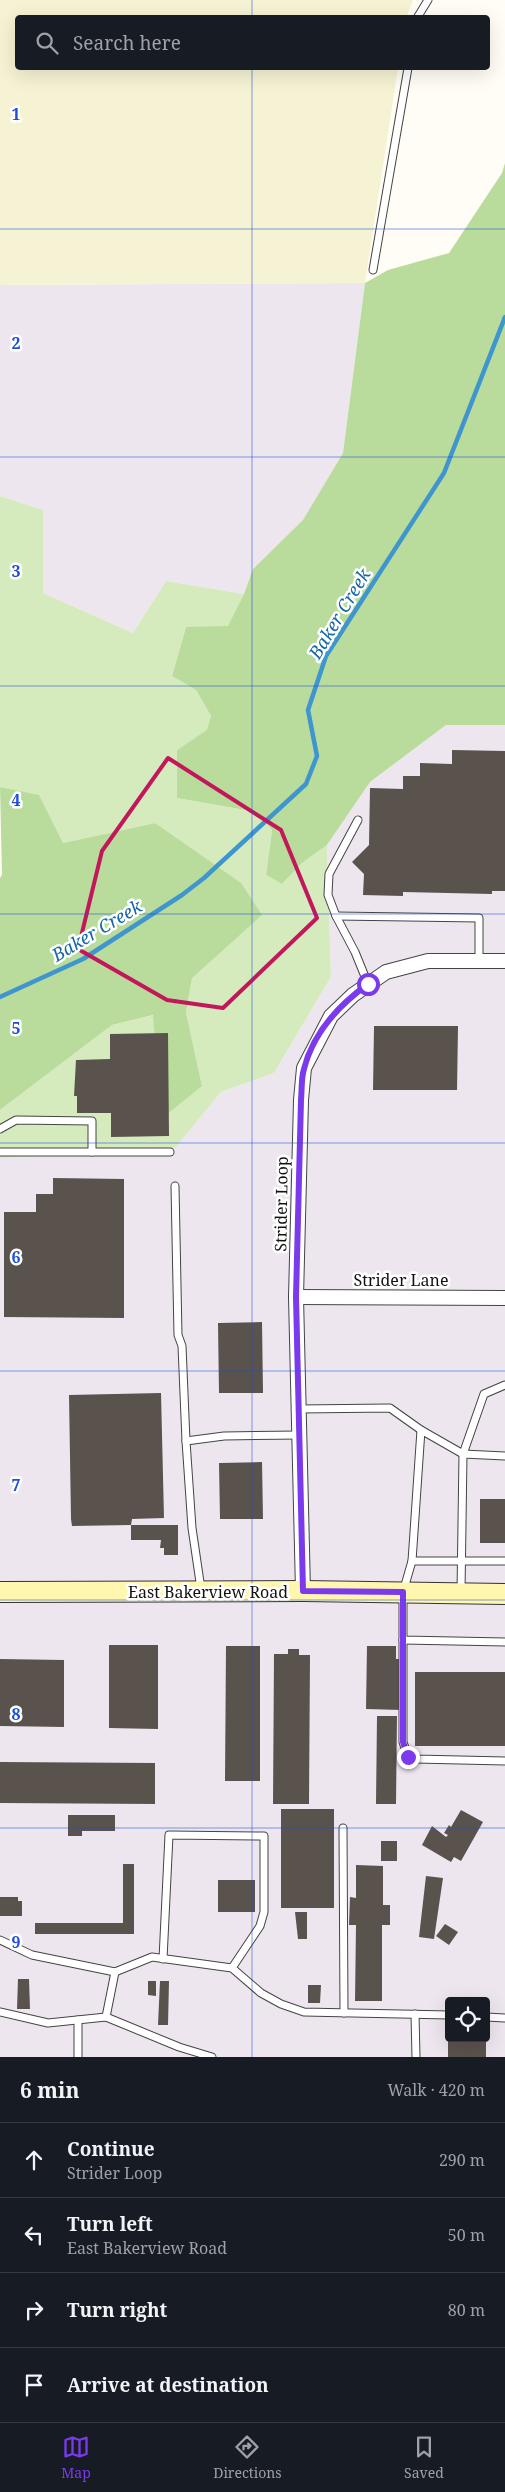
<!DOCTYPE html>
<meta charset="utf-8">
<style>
:root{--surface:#171b24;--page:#242831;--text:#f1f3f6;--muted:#9ea1a6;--line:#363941;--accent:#7c3aed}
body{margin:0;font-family:"Noto Serif",serif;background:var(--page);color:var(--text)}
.controls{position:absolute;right:15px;bottom:15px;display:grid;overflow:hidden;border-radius:5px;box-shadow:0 5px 20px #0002}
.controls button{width:45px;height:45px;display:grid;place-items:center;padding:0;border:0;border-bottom:1px solid var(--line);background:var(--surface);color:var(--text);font:25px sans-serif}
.stop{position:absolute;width:15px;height:15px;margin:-11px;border:4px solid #7c3aed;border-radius:50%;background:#fff}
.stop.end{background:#7c3aed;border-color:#fff;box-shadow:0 1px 5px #0008}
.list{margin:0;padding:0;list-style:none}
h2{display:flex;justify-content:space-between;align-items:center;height:65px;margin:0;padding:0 20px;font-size:21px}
h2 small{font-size:16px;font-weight:400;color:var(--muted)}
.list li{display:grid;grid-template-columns:32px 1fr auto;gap:15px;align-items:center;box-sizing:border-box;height:75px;padding:0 20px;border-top:1px solid var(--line)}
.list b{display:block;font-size:19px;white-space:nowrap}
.list p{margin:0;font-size:16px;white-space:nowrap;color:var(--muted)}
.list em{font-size:16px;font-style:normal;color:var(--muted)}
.icon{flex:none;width:28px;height:28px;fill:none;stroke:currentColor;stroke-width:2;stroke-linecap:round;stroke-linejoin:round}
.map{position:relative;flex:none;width:505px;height:2057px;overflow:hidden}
.search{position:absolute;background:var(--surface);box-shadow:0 5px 20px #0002;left:15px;right:15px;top:15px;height:55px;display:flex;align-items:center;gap:12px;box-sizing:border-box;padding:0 18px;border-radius:5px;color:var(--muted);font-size:19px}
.sheet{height:365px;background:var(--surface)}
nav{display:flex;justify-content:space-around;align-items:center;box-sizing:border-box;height:70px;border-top:1px solid var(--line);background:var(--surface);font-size:14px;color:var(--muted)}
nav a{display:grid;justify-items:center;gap:2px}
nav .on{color:var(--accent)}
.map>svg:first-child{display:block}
.industrial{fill:#eee6ef;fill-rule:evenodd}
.farmland{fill:#f6f3d4}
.green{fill:#d5ebbd}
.forest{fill:#b9dc9c}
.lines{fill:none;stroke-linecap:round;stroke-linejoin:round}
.stream{stroke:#3f96cf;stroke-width:4.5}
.building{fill:#5a524d}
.lane-casing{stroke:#444;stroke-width:9}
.street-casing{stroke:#444;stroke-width:16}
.secondary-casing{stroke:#333;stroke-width:22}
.lane{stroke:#fff;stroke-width:7}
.street{stroke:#fff;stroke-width:14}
.secondary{stroke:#fff6b0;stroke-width:20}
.route{stroke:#7c3aed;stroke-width:6}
.marked{fill:none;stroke:#c2185b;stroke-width:4;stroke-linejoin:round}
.grid{fill:none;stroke:#1d4ed8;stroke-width:1;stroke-opacity:0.55}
.labels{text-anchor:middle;stroke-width:5;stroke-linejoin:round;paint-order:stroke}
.street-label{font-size:16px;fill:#111;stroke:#fff}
.water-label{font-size:18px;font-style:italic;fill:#1768a6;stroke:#fff}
.grid-label{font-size:16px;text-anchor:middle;font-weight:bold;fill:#1d4ed8;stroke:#fff;stroke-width:5;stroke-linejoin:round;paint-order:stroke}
</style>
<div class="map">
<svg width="505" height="2057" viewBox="0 0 505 2057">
<rect width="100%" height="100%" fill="#fffdf5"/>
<g class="industrial">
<path d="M 365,283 L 343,453 L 303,521 L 253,569 L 244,594 L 166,581 L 133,633 L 43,593 L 43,510 L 0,496 L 0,285 Z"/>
<path d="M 446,725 L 505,725 L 505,2057 L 0,2057 L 0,1158 L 175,1148 L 221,1092 L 274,1073 L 331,977 L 327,845 L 370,782 ZM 449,2001 L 486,2001 L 486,2038 L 449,2038 Z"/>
</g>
<path class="farmland" d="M 0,0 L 413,0 L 406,18 L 18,18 L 18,68 L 398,68 L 365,283 L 0,285 Z"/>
<path class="green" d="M 0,496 L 43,510 L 43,593 L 133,633 L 166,581 L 244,594 L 228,627 L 186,627 L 172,676 L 196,690 L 211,716 L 208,730 L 177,750 L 177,798 L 256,812 L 272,830 L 266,875 L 282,884 L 302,863 L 327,845 L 331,977 L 274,1073 L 221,1092 L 175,1148 L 0,1158 L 0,1110 L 112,1025 L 154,1015 L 202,1086 L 186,1012 L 192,977 L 262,915 L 155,823 L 63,843 L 39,796 L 0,787 Z"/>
<g class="forest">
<path d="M 505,163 L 505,725 L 446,725 L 370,782 L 327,845 L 302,863 L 282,884 L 266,875 L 272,830 L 256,812 L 177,798 L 177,750 L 207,730 L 211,716 L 196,690 L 172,676 L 186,627 L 228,626 L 244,594 L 253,569 L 303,520 L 343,453 L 365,283 L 388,270 L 449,253 L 502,173 Z"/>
<path d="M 0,787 L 39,795 L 63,843 L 155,823 L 241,883 L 262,915 L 192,978 L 186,1012 L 202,1086 L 161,1119 L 153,1015 L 112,1025 L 0,1110 L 0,878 L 2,875 Z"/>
</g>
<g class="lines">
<path class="stream" d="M 0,997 L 83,959 L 182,895 L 204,878 L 306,784 L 317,756 L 308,710 L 326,656 L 444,473 L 505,317"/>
</g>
<g class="building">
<path d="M 452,750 L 505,751 L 505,891 L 492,891 L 492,894 L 403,892 L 403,896 L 363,895 L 364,874 L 352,862 L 369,845 L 370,788 L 403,789 L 403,776 L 420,776 L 420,763 L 452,764 Z"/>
<path d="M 374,1026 L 458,1026 L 457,1090 L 373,1090 Z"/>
<path d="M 168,1033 L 169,1136 L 111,1137 L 111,1113 L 77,1113 L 77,1096 L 74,1096 L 76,1060 L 110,1059 L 110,1034 Z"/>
<path d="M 53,1178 L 124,1179 L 124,1318 L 4,1317 L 4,1212 L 36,1212 L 36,1194 L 53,1194 Z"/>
<path d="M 262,1322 L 263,1393 L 219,1393 L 218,1323 Z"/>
<path d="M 161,1393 L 164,1518 L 132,1519 L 131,1525 L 178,1525 L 178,1555 L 164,1555 L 164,1548 L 160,1548 L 161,1540 L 131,1540 L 131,1525 L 72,1526 L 71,1519 L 69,1395 Z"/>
<path d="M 262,1462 L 263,1519 L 220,1519 L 219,1463 Z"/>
<rect x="480" y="1499" width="25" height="44"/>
<path d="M 109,1645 L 158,1645 L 158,1729 L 109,1728 Z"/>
<path d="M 226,1646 L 260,1646 L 260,1781 L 225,1781 Z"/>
<path d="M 367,1646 L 396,1646 L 396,1659 L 402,1659 L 402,1710 L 366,1709 Z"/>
<path d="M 288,1649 L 299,1649 L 299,1655 L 310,1655 L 309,1804 L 273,1804 L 274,1654 L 288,1654 Z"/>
<path d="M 0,1659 L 64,1660 L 64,1727 L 0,1726 Z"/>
<rect x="415" y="1672" width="90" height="74"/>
<path d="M 377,1716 L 397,1716 L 396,1804 L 376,1804 Z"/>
<path d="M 0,1762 L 155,1763 L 155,1804 L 0,1803 Z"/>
<rect x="281" y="1809" width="53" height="99"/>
<path d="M 461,1810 L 483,1822 L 461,1861 L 454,1857 L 451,1862 L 422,1845 L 432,1826 L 446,1837 L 448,1835 L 444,1833 L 449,1825 L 451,1827 Z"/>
<path d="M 68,1815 L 115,1815 L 115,1831 L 82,1831 L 82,1836 L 68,1836 Z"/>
<rect x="381" y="1841" width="16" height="20"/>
<path d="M 123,1864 L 134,1864 L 134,1934 L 35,1934 L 35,1923 L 123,1923 Z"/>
<path d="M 356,1865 L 383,1866 L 383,1905 L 390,1905 L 390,1925 L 382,1925 L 382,2001 L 355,2001 L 356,1925 L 349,1925 L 350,1897 L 356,1898 Z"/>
<path d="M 426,1876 L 443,1878 L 434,1939 L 419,1937 Z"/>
<rect x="218" y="1880" width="37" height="32"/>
<path d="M 0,1897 L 18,1897 L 18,1901 L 22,1901 L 22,1916 L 0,1916 Z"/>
<path d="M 295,1912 L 307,1912 L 307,1939 L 298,1939 Z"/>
<path d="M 445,1924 L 458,1932 L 449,1945 L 436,1936 Z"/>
<path d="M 18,1979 L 29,1979 L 30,2009 L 17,2009 Z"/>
<path d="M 148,1981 L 156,1981 L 156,1996 L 148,1995 Z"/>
<path d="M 160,1981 L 169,1981 L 168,2025 L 158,2025 Z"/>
<path d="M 308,1985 L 321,1985 L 320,2003 L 308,2003 Z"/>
<rect x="448" y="2038" width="38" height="19"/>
</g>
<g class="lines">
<defs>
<g id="lane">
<path d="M 417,18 L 428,0"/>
<path d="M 373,270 L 408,68"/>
<path d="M 358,820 L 329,874 L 328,895 L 336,916 L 355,952 L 368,984"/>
<path d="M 336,916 L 479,918 L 479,961"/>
<path d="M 0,1129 L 16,1120 L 92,1121 L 92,1152"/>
<path d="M 0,1152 L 170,1152"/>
<path d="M 175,1186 L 178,1335 L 182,1346 L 186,1441"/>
<path d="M 505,1385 L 484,1394 L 463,1454 L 421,1430 L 412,1561 L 403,1592 L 403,1640 L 505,1642"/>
<path d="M 299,1409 L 390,1408 L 421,1430"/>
<path d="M 412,1561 L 505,1561"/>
<path d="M 201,1589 L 192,1528 L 186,1441 L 224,1436 L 300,1435"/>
<path d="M 461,1592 L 463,1454 L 505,1456"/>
<path d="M 403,1640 L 403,1742 L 408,1757 L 415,1759 L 505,1761"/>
<path d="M 343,1828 L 344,2013"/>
<path d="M 0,1940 L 32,1955 L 115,1972 L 152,1957 L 232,1968 L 261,1993 L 281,2004 L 304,2012 L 449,2015"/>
<path d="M 163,1959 L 169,1835 L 264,1836 L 264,1912 L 260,1926 L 232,1968"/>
<path d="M 0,2012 L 48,2023 L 106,2017 L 179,2047 L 212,2057"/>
<path d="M 415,2014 L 416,2057"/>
<path d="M 106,2017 L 115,1972"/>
<path d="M 486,2017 L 505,2018"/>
<path d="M 78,2020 L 78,2057"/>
</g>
<g id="street">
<path d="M 296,1297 L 505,1298"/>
<path d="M 303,1591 L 296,1297 L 301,1100 L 304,1068 L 331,1016 L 353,995 L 386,972 L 428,961 L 505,961"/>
</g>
<path id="secondary" d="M 0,1592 L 303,1591 L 505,1594"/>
</defs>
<use href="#lane" class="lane-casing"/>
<use href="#street" class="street-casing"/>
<use href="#secondary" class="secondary-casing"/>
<use href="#lane" class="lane"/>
<use href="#street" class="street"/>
<use href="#secondary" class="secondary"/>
</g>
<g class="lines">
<path class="route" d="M 368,984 C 339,1005 313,1033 304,1069 C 301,1078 302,1090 301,1100 L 296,1297 L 303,1591 L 403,1592 L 403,1742 L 408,1757"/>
</g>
<path class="marked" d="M 168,758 L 281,830 L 317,918 L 223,1008 L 167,1000 L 78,949 L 102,851 Z"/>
<path class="grid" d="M 252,0 L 252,18M 252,68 L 252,2057M 0,229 L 505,229M 0,457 L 505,457M 0,686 L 505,686M 0,914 L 505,914M 0,1143 L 505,1143M 0,1371 L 505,1371M 0,1600 L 505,1600M 0,1828 L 505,1828"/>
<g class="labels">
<g class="street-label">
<text transform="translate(281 1204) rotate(-89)" y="6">Strider Loop</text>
<text x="401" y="1286">Strider Lane</text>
<text x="208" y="1598">East Bakerview Road</text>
</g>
<g class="water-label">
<text transform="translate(340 614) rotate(-59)" y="6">Baker Creek</text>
<text transform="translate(97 931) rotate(-31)" y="6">Baker Creek</text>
</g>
</g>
<g class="grid-label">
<text x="16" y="120">1</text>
<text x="16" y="349">2</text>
<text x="16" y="577">3</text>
<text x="16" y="806">4</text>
<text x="16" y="1034">5</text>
<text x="16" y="1263">6</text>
<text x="16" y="1491">7</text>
<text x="16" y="1720">8</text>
<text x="16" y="1948">9</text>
</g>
</svg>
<div class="controls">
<button><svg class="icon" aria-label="locate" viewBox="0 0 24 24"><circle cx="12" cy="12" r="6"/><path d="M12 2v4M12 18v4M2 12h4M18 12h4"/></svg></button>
</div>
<div class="stop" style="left:368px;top:984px"></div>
<div class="stop end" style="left:408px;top:1757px"></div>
<div class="search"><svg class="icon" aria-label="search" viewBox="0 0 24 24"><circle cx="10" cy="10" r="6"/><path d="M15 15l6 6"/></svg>Search here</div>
</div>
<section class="sheet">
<h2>6 min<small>Walk · 420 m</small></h2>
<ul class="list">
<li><svg class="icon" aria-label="ahead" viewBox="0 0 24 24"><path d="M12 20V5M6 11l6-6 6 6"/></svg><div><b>Continue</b><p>Strider Loop</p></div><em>290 m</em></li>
<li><svg class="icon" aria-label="left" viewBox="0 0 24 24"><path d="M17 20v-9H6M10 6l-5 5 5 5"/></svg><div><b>Turn left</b><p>East Bakerview Road</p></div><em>50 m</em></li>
<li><svg class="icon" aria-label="right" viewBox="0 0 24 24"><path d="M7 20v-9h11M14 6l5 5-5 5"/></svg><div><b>Turn right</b></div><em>80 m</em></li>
<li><svg class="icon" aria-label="arrive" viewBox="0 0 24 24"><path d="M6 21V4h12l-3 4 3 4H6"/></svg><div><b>Arrive at destination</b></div></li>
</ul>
</section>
<nav>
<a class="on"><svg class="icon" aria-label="map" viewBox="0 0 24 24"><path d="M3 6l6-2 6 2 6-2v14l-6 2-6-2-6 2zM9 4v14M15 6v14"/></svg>Map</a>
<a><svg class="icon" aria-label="directions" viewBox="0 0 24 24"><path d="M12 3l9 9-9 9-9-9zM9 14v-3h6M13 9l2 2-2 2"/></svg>Directions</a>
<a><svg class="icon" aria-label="saved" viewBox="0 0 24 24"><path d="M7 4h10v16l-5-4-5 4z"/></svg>Saved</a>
</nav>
